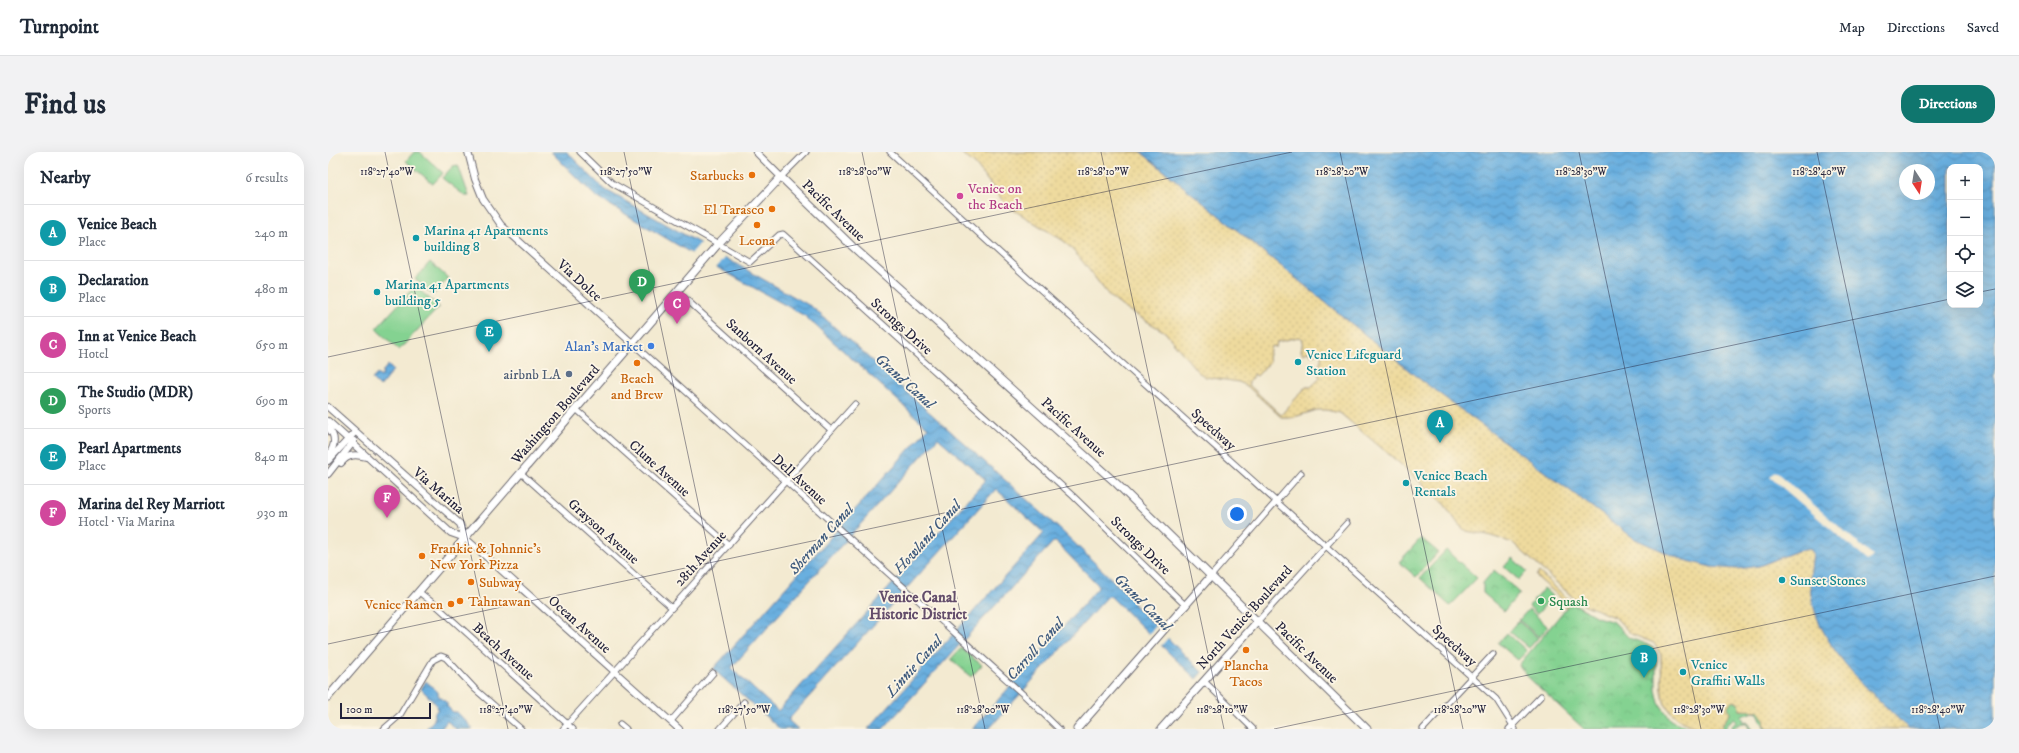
<!DOCTYPE html>
<meta charset="utf-8">
<style>
:root{--surface:#fff;--page:#f2f2f3;--text:#1f2937;--muted:#747a83;--line:#e0e1e3;--accent:#0f766e}
body{margin:0;font-family:"IM FELL DW Pica",serif;background:var(--page);color:var(--text)}
.controls{position:absolute;right:12px;top:12px;display:grid;overflow:hidden;border-radius:8px;box-shadow:0 4px 16px #0002}
.controls button{width:36px;height:36px;display:grid;place-items:center;padding:0;border:0;border-bottom:1px solid var(--line);background:var(--surface);color:var(--text);font:20px sans-serif}
.compass{position:absolute;left:1571px;top:12px;width:36px;height:36px;border-radius:50%;background:var(--surface);box-shadow:0 4px 16px #0002;rotate:168deg}
.scale{position:absolute;left:12px;bottom:10px;width:91px;box-sizing:border-box;padding-left:4px;border:2px solid #22223b;border-top:0;font-size:11px;line-height:14px;white-space:nowrap;color:#22223b;-webkit-text-stroke:3px #fcf5e5;paint-order:stroke}
.you{position:absolute;left:909px;top:362px;width:14px;height:14px;margin:-10px;border:3px solid #fff;border-radius:50%;background:#1a73e8;box-shadow:0 0 0 6px #1a73e833}
.badge{display:grid;place-items:center;width:26px;height:26px;border-radius:50%;background:var(--accent);color:#fff;font-size:13px;font-weight:700}
.pin{position:absolute;translate:-50% -33px;filter:drop-shadow(0 1px 2px #0008)}
.pin::after{content:'';position:absolute;top:21px;width:14px;height:12px;background:inherit;clip-path:polygon(0 0,100% 0,50% 100%)}
.list{margin:0;padding:0;list-style:none}
h2{display:flex;justify-content:space-between;align-items:center;height:52px;margin:0;padding:0 16px;font-size:17px}
h2 small{font-size:13px;font-weight:400;color:var(--muted)}
.list li{display:grid;grid-template-columns:26px 1fr auto;gap:12px;align-items:center;box-sizing:border-box;height:56px;padding:0 16px;border-top:1px solid var(--line)}
.list b{display:block;font-size:15px;white-space:nowrap}
.list p{margin:0;font-size:13px;white-space:nowrap;color:var(--muted)}
.list em{font-size:13px;font-style:normal;color:var(--muted)}
.icon{flex:none;width:22px;height:22px;fill:none;stroke:currentColor;stroke-width:2;stroke-linecap:round;stroke-linejoin:round}
.map{position:relative;flex:none;width:1667px;height:577px;overflow:hidden;border-radius:16px}
header{display:flex;align-items:center;gap:24px;box-sizing:border-box;height:56px;padding:0 20px;background:var(--surface);border-bottom:1px solid var(--line)}
header strong{font-size:19px}
nav{display:flex;gap:22px;margin-inline-start:auto;font-size:14px}
.intro{display:flex;align-items:center;justify-content:space-between;box-sizing:border-box;height:96px;padding:0 24px}
h1{margin:0;font-size:28px}
.button{padding:10px 18px;border-radius:16px;background:var(--accent);color:#fff;font-size:14px;font-weight:700}
main{display:flex;gap:24px;padding:0 24px}
aside{flex:1;background:var(--surface);border-radius:16px;box-shadow:0 4px 16px #0002}
.map>svg:first-child{display:block}
.grass{fill:#84d291;stroke:#537a66}
.sand{fill:url(#sand-dots);stroke:#887e6c;fill-rule:evenodd}
.park{fill:url(#park-crowns);stroke:#537a66}
.water{fill:url(#water-waves);stroke:#46688d;fill-rule:evenodd}
.pier{fill:#f3ead1}
.lines{fill:none;stroke-linecap:round;stroke-linejoin:round}
.minor-casing{stroke:#6b6870;stroke-width:7}
.tertiary-casing{stroke:#6b6870;stroke-width:8}
.secondary-casing{stroke:#6b6870;stroke-width:9}
.minor{stroke:#fff;stroke-width:5}
.tertiary{stroke:#fff;stroke-width:6}
.secondary{stroke:#fff;stroke-width:7}
.ticks{fill:none;stroke:#22223b;stroke-width:1;stroke-opacity:0.45}
.food-dot{fill:#e8710a;stroke:#fcf5e5;stroke-width:1.5}
.hotel-dot{fill:#d1479c;stroke:#fcf5e5;stroke-width:1.5}
.culture-dot{fill:#0f9aa8;stroke:#fcf5e5;stroke-width:1.5}
.shop-dot{fill:#3f7fe0;stroke:#fcf5e5;stroke-width:1.5}
.service-dot{fill:#5c6f8a;stroke:#fcf5e5;stroke-width:1.5}
.leisure-dot{fill:#2e9e5b;stroke:#fcf5e5;stroke-width:1.5}
.labels{text-anchor:middle;stroke-width:3.5;stroke-linejoin:round;paint-order:stroke}
.food-label{font-size:14px;fill:#c56008;stroke:#fcf5e5;text-anchor:end}
.hotel-label{font-size:14px;fill:#b23c85;stroke:#fcf5e5;text-anchor:start}
.street-label{font-size:14px;fill:#22223b;stroke:#fcf5e5}
.culture-label{font-size:14px;fill:#0d838f;stroke:#fcf5e5;text-anchor:start}
.shop-label{font-size:14px;fill:#366cbe;stroke:#fcf5e5;text-anchor:end}
.service-label{font-size:14px;fill:#4e5e75;stroke:#fcf5e5;text-anchor:end}
.leisure-label{font-size:14px;fill:#27864d;stroke:#fcf5e5;text-anchor:start}
.water-label{font-size:15px;font-style:italic;fill:#3e5a7d;stroke:#fcf5e5}
.neighbourhood-label{font-size:15px;font-weight:bold;fill:#634d6b;stroke:#fcf5e5}
.ticks-label{font-size:10px;text-anchor:middle;fill:#22223b;stroke:#fcf5e5;stroke-width:3.5;stroke-linejoin:round;paint-order:stroke}
</style>
<header>
<strong>Turnpoint</strong>
<nav><a>Map</a><a>Directions</a><a>Saved</a></nav>
</header>
<div class="intro"><h1>Find us</h1><a class="button">Directions</a></div>
<main>
<aside>
<h2>Nearby<small>6 results</small></h2>
<ul class="list">
<li><span class="badge" style="background:#0f9aa8">A</span><div><b>Venice Beach</b><p>Place</p></div><em>240 m</em></li>
<li><span class="badge" style="background:#0f9aa8">B</span><div><b>Declaration</b><p>Place</p></div><em>480 m</em></li>
<li><span class="badge" style="background:#d1479c">C</span><div><b>Inn at Venice Beach</b><p>Hotel</p></div><em>650 m</em></li>
<li><span class="badge" style="background:#2e9e5b">D</span><div><b>The Studio (MDR)</b><p>Sports</p></div><em>690 m</em></li>
<li><span class="badge" style="background:#0f9aa8">E</span><div><b>Pearl Apartments</b><p>Place</p></div><em>840 m</em></li>
<li><span class="badge" style="background:#d1479c">F</span><div><b>Marina del Rey Marriott</b><p>Hotel · Via Marina</p></div><em>930 m</em></li>
</ul>
</aside>
<div class="map">
<svg width="1667" height="577" viewBox="0 0 1667 577">
<defs>
<pattern id="sand-dots" width="8" height="8" patternUnits="userSpaceOnUse"><rect width="8" height="8" fill="#eeda9e"/><path d="M2 2h.1M6 6h.1" fill="none" stroke="#ccbb89" stroke-width="1.8" stroke-linecap="round"/></pattern>
<pattern id="park-crowns" width="20" height="18" patternUnits="userSpaceOnUse"><rect width="20" height="18" fill="#84d291"/><path d="M2 6a3 3 0 1 1 6 0M12 15a3 3 0 1 1 6 0" fill="none" stroke="#72b47e"/></pattern>
<pattern id="water-waves" width="16" height="10" patternUnits="userSpaceOnUse"><rect width="16" height="10" fill="#69afdf"/><path d="M0 5q4-4 8 0t8 0" fill="none" stroke="#568eb6"/></pattern>
</defs>
<rect width="100%" height="100%" fill="#fcf5e5"/>
<filter id="ink" filterUnits="userSpaceOnUse"><feTurbulence type="fractalNoise" baseFrequency=".025" numOctaves="2"/><feDisplacementMap in="SourceGraphic" scale="8" xChannelSelector="R" yChannelSelector="G"/><feConvolveMatrix kernelMatrix="1 2 1 2 8 2 1 2 1" color-interpolation-filters="sRGB"/></filter>
<filter id="wash" filterUnits="userSpaceOnUse"><feTurbulence type="fractalNoise" baseFrequency=".012" numOctaves="4" result="noise"/><feDisplacementMap in="SourceGraphic" scale="16" xChannelSelector="R" yChannelSelector="G"/><feGaussianBlur stdDeviation="0.9" result="paint"/><feColorMatrix in="noise" values="0 0 0 0 0 0 0 0 0 0 0 0 0 0 0 0 0 1.4 0 .05"/><feComposite in="paint" operator="in"/></filter>
<g filter="url(#wash)">
<rect width="100%" height="100%" fill="#f3ead1"/>
<g class="grass">
<path d="M 86,0 L 92,0 L 115,21 L 105,32 L 78,9 Z"/>
<path d="M 130,13 L 141,44 L 137,44 L 114,26 L 125,14 Z"/>
<path d="M 102,110 L 120,126 L 105,143 L 87,127 Z"/>
<path d="M 87,134 L 111,155 L 71,198 L 48,177 Z"/>
<path d="M 1184,406 L 1199,419 L 1191,428 L 1176,415 Z"/>
<path d="M 1216,436 L 1225,444 L 1209,462 L 1201,454 Z"/>
<path d="M 1201,457 L 1220,475 L 1211,485 L 1191,468 Z"/>
<path d="M 1190,469 L 1210,486 L 1201,496 L 1181,479 Z"/>
<path d="M 1179,481 L 1199,499 L 1190,508 L 1170,491 Z"/>
<path d="M 1405,549 L 1411,552 L 1413,558 L 1431,559 L 1437,569 L 1436,571 L 1439,577 L 1437,577 L 1430,561 L 1425,560 L 1414,564 L 1416,570 L 1419,569 L 1424,577 L 1421,577 L 1419,571 C 1414,570 1407,574 1405,577 L 1404,573 L 1409,570 L 1406,567 L 1401,570 L 1397,577 L 1394,577 L 1395,571 L 1402,562 L 1399,554 Z"/>
</g>
<g class="sand">
<path d="M 632,0 L 813,0 L 1089,225 L 1431,414 L 1469,399 L 1482,397 L 1485,401 L 1484,413 L 1517,511 L 1581,577 L 1439,577 L 1436,571 L 1437,569 L 1431,559 L 1413,558 L 1411,552 L 1407,549 L 1402,551 L 1400,554 L 1402,562 L 1395,571 L 1394,577 L 1371,577 L 1353,569 L 1344,561 L 1337,552 L 1334,543 L 1333,503 L 1326,491 L 1303,482 L 1288,466 L 1250,450 L 1185,391 L 1160,383 L 1138,379 L 1131,373 L 1117,353 L 1076,315 L 1012,261 L 998,258 L 989,258 L 966,265 L 953,265 L 919,234 L 911,230 L 878,225 L 870,220 L 837,180 L 795,155 L 782,145 L 751,105 L 736,89 L 679,54 L 647,12 ZM 971,185 L 975,187 L 973,199 L 975,202 L 982,199 L 983,203 L 989,201 L 994,203 L 990,220 L 992,226 L 983,235 L 978,235 L 953,263 L 920,232 L 926,222 L 929,224 L 942,210 L 940,206 L 943,194 L 948,195 L 949,190 Z"/>
<path d="M 1211,420 L 1243,450 L 1259,459 L 1242,472 L 1235,448 L 1208,424 Z"/>
</g>
<g class="park">
<path d="M 1093,386 L 1110,400 L 1088,425 L 1071,410 Z"/>
<path d="M 1118,398 L 1149,426 L 1122,454 L 1092,426 Z"/>
<path d="M 1166,418 L 1192,441 L 1176,459 L 1155,441 L 1155,431 Z"/>
<path d="M 1243,450 L 1269,465 L 1286,470 L 1301,486 L 1316,491 L 1325,496 L 1328,502 L 1328,538 L 1331,551 L 1344,569 L 1364,577 L 1256,577 L 1200,525 L 1191,513 Z"/>
<path d="M 633,496 L 654,513 L 643,525 L 623,507 Z"/>
</g>
<g class="water">
<path d="M 223,0 L 239,0 L 276,37 L 484,155 L 735,380 L 806,449 L 807,454 L 874,520 L 868,527 L 782,444 L 780,444 L 661,577 L 644,577 L 770,436 L 770,433 L 728,390 L 725,390 L 555,577 L 540,577 L 716,381 L 668,337 L 461,567 L 461,569 L 470,577 L 452,577 L 386,518 L 386,516 L 600,276 L 477,164 L 363,101 L 267,44 ZM 610,286 L 657,327 L 657,329 L 450,559 L 404,517 L 404,515 Z"/>
<path d="M 813,0 L 1667,0 L 1667,577 L 1581,577 C 1542,539 1484,491 1482,432 C 1482,422 1484,411 1485,401 L 1482,397 L 1469,399 L 1431,414 L 1409,417 L 1383,415 L 1353,407 L 1307,387 L 1089,225 ZM 1622,15 L 1652,15 L 1652,153 L 1622,153 ZM 1577,18 L 1601,18 L 1601,42 L 1577,42 Z"/>
<path d="M 60,213 L 65,218 L 52,235 L 44,227 L 49,222 L 53,225 L 55,221 L 54,220 Z"/>
<path d="M 98,529 L 110,540 L 110,543 L 119,551 L 119,554 L 125,560 L 129,560 L 145,577 L 128,577 L 119,569 L 113,577 L 100,577 L 99,575 L 106,568 L 106,562 L 110,557 L 108,552 L 93,537 Z"/>
</g>
<g class="pier">
<path d="M 373,90 L 399,104 L 388,116 L 363,102 Z"/>
<path d="M 1447,319 L 1545,404 L 1540,409 L 1442,325 Z"/>
<path d="M 814,459 L 841,485 L 832,495 L 804,468 L 821,482 L 828,474 Z"/>
</g>
</g>
<g filter="url(#ink)">
<g class="lines">
<defs>
<g id="minor">
<path d="M 252,0 L 284,31 L 422,110 L 451,83 L 455,82 L 745,344 L 858,454"/>
<path d="M 562,0 L 684,112 L 1168,547 L 1187,577"/>
<path d="M 453,25 L 478,0"/>
<path d="M 349,139 L 503,278"/>
<path d="M 304,191 L 698,545 L 731,577"/>
<path d="M 248,257 L 401,393"/>
<path d="M 193,321 L 343,455"/>
<path d="M 883,424 L 973,321"/>
<path d="M 91,440 L 110,455 L 245,577"/>
<path d="M 929,470 L 1019,371"/>
<path d="M 876,529 L 925,577"/>
<path d="M 343,569 L 385,521"/>
<path d="M 292,572 L 298,577"/>
<path d="M 56,577 L 72,563 L 105,508 L 113,504 L 118,506 L 147,537 L 193,577"/>
<path d="M 235,577 L 527,252"/>
<path d="M 392,577 L 416,550"/>
<path d="M 1095,577 L 1165,502"/>
<path d="M 1181,577 L 1213,544"/>
</g>
<g id="tertiary">
<path d="M 140,0 L 147,27 L 155,47 L 173,73 L 304,191"/>
<path d="M 428,0 L 453,25"/>
<path d="M 0,255 L 132,372 L 137,386"/>
<path d="M 0,269 L 123,381 L 137,386 L 154,401 L 351,577"/>
<path d="M 0,276 C 9,285 7,294 0,304"/>
<path d="M 0,309 L 27,280"/>
<path d="M 13,311 C 20,302 28,302 38,305"/>
<path d="M 0,322 L 26,289"/>
</g>
<g id="secondary">
<path d="M 0,545 L 390,92 L 453,25 L 524,94 L 789,332 L 1039,577"/>
<path d="M 749,577 L 883,424"/>
<path d="M 833,577 L 929,470"/>
</g>
</defs>
<use href="#minor" class="minor-casing"/>
<use href="#tertiary" class="tertiary-casing"/>
<use href="#secondary" class="secondary-casing"/>
<use href="#minor" class="minor"/>
<use href="#tertiary" class="tertiary"/>
<use href="#secondary" class="secondary"/>
</g>
</g>
<path class="ticks" d="M 57,0 L 180,577M 296,0 L 418,577M 534,0 L 657,577M 773,0 L 896,577M 1012,0 L 1135,577M 1251,0 L 1373,577M 1489,0 L 1612,577M 1652,140 L 1667,137M 0,205 L 964,0M 0,492 L 1622,147M 946,577 L 1667,424"/>
<g class="food-dot">
<circle cx="424" cy="23" r="4"/>
<circle cx="444" cy="57" r="4"/>
<circle cx="429" cy="73" r="4"/>
<circle cx="309" cy="211" r="4"/>
<circle cx="94" cy="404" r="4"/>
<circle cx="143" cy="430" r="4"/>
<circle cx="132" cy="449" r="4"/>
<circle cx="123" cy="452" r="4"/>
<circle cx="918" cy="498" r="4"/>
</g>
<circle class="hotel-dot" cx="632" cy="44" r="4"/>
<g class="culture-dot">
<circle cx="88" cy="86" r="4"/>
<circle cx="49" cy="140" r="4"/>
<circle cx="970" cy="210" r="4"/>
<circle cx="1078" cy="331" r="4"/>
<circle cx="1454" cy="428" r="4"/>
<circle cx="1355" cy="520" r="4"/>
</g>
<circle class="shop-dot" cx="323" cy="194" r="4"/>
<circle class="service-dot" cx="241" cy="222" r="4"/>
<circle class="leisure-dot" cx="1213" cy="449" r="4"/>
<g class="labels">
<g class="food-label">
<text x="416" y="28">Starbucks</text>
<text x="436" y="62">El Tarasco</text>
<text x="429" y="93" text-anchor="middle">Leona</text>
<text x="309" y="231" text-anchor="middle">Beach<tspan x="309" dy="16">and Brew</tspan></text>
<text x="102" y="401" text-anchor="start">Frankie &amp; Johnnie's<tspan x="102" dy="16">New York Pizza</tspan></text>
<text x="151" y="435" text-anchor="start">Subway</text>
<text x="140" y="454" text-anchor="start">Tahntawan</text>
<text x="115" y="457">Venice Ramen</text>
<text x="918" y="518" text-anchor="middle">Plancha<tspan x="918" dy="16">Tacos</tspan></text>
</g>
<g class="hotel-label">
<text x="640" y="41">Venice on<tspan x="640" dy="16">the Beach</tspan></text>
</g>
<g class="street-label">
<text transform="translate(506 58) rotate(44)" y="5">Pacific Avenue</text>
<text transform="translate(252 128) rotate(42)" y="5">Via Dolce</text>
<text transform="translate(574 174) rotate(42)" y="5">Strongs Drive</text>
<text transform="translate(434 199) rotate(42)" y="5">Sanborn Avenue</text>
<text transform="translate(227 262) rotate(-49)" y="5">Washington Boulevard</text>
<text transform="translate(746 275) rotate(42)" y="5">Pacific Avenue</text>
<text transform="translate(886 277) rotate(42)" y="5">Speedway</text>
<text transform="translate(332 316) rotate(42)" y="5">Clune Avenue</text>
<text transform="translate(472 327) rotate(42)" y="5">Dell Avenue</text>
<text transform="translate(111 338) rotate(41)" y="5">Via Marina</text>
<text transform="translate(276 379) rotate(42)" y="5">Grayson Avenue</text>
<text transform="translate(813 393) rotate(44)" y="5">Strongs Drive</text>
<text transform="translate(372 406) rotate(-48)" y="5">28th Avenue</text>
<text transform="translate(916 465) rotate(-48)" y="5">North Venice Boulevard</text>
<text transform="translate(252 472) rotate(42)" y="5">Ocean Avenue</text>
<text transform="translate(1127 493) rotate(42)" y="5">Speedway</text>
<text transform="translate(176 499) rotate(42)" y="5">Beach Avenue</text>
<text transform="translate(979 500) rotate(44)" y="5">Pacific Avenue</text>
</g>
<g class="culture-label">
<text x="96" y="83">Marina 41 Apartments<tspan x="96" dy="16">building 8</tspan></text>
<text x="57" y="137">Marina 41 Apartments<tspan x="57" dy="16">building 5</tspan></text>
<text x="978" y="207">Venice Lifeguard<tspan x="978" dy="16">Station</tspan></text>
<text x="1086" y="328">Venice Beach<tspan x="1086" dy="16">Rentals</tspan></text>
<text x="1462" y="433">Sunset Stones</text>
<text x="1363" y="517">Venice<tspan x="1363" dy="16">Graffiti Walls</tspan></text>
</g>
<g class="shop-label">
<text x="315" y="199">Alan's Market</text>
</g>
<g class="service-label">
<text x="233" y="227">airbnb LA</text>
</g>
<g class="leisure-label">
<text x="1221" y="454">Squash</text>
</g>
<g class="water-label">
<text transform="translate(577 229) rotate(42)" y="5">Grand Canal</text>
<text transform="translate(599 385) rotate(-48)" y="5">Howland Canal</text>
<text transform="translate(493 387) rotate(-48)" y="5">Sherman Canal</text>
<text transform="translate(815 450) rotate(45)" y="5">Grand Canal</text>
<text transform="translate(707 497) rotate(-48)" y="5">Carroll Canal</text>
<text transform="translate(586 514) rotate(-48)" y="5">Linnie Canal</text>
</g>
<g class="neighbourhood-label">
<text x="590" y="450">Venice Canal<tspan x="590" dy="17">Historic District</tspan></text>
</g>
</g>
<g class="ticks-label">
<text x="59" y="23">118°27'40"W</text>
<text x="298" y="23">118°27'50"W</text>
<text x="537" y="23">118°28'00"W</text>
<text x="775" y="23">118°28'10"W</text>
<text x="1014" y="23">118°28'20"W</text>
<text x="1253" y="23">118°28'30"W</text>
<text x="1491" y="23">118°28'40"W</text>
<text x="178" y="561">118°27'40"W</text>
<text x="416" y="561">118°27'50"W</text>
<text x="655" y="561">118°28'00"W</text>
<text x="894" y="561">118°28'10"W</text>
<text x="1132" y="561">118°28'20"W</text>
<text x="1371" y="561">118°28'30"W</text>
<text x="1610" y="561">118°28'40"W</text>
</g>
</svg>
<div class="controls">
<button>+</button>
<button>−</button>
<button><svg class="icon" aria-label="locate" viewBox="0 0 24 24"><circle cx="12" cy="12" r="6"/><path d="M12 2v4M12 18v4M2 12h4M18 12h4"/></svg></button>
<button><svg class="icon" aria-label="layers" viewBox="0 0 24 24"><path d="M12 4l9 5-9 5-9-5zM3 14l9 5 9-5"/></svg></button>
</div>
<svg class="compass" viewBox="-18 -18 36 36"><path d="M0-13l5 13h-10z" fill="#e53935"/><path d="M0 13l5-13h-10z" fill="#747a83"/></svg>
<div class="scale">100 m</div>
<div class="you"></div>
<div class="pin badge" style="left:1112px;top:291px;background:#0f9aa8">A</div>
<div class="pin badge" style="left:1316px;top:526px;background:#0f9aa8">B</div>
<div class="pin badge" style="left:349px;top:172px;background:#d1479c">C</div>
<div class="pin badge" style="left:314px;top:150px;background:#2e9e5b">D</div>
<div class="pin badge" style="left:161px;top:200px;background:#0f9aa8">E</div>
<div class="pin badge" style="left:59px;top:366px;background:#d1479c">F</div>
</div>
</main>
